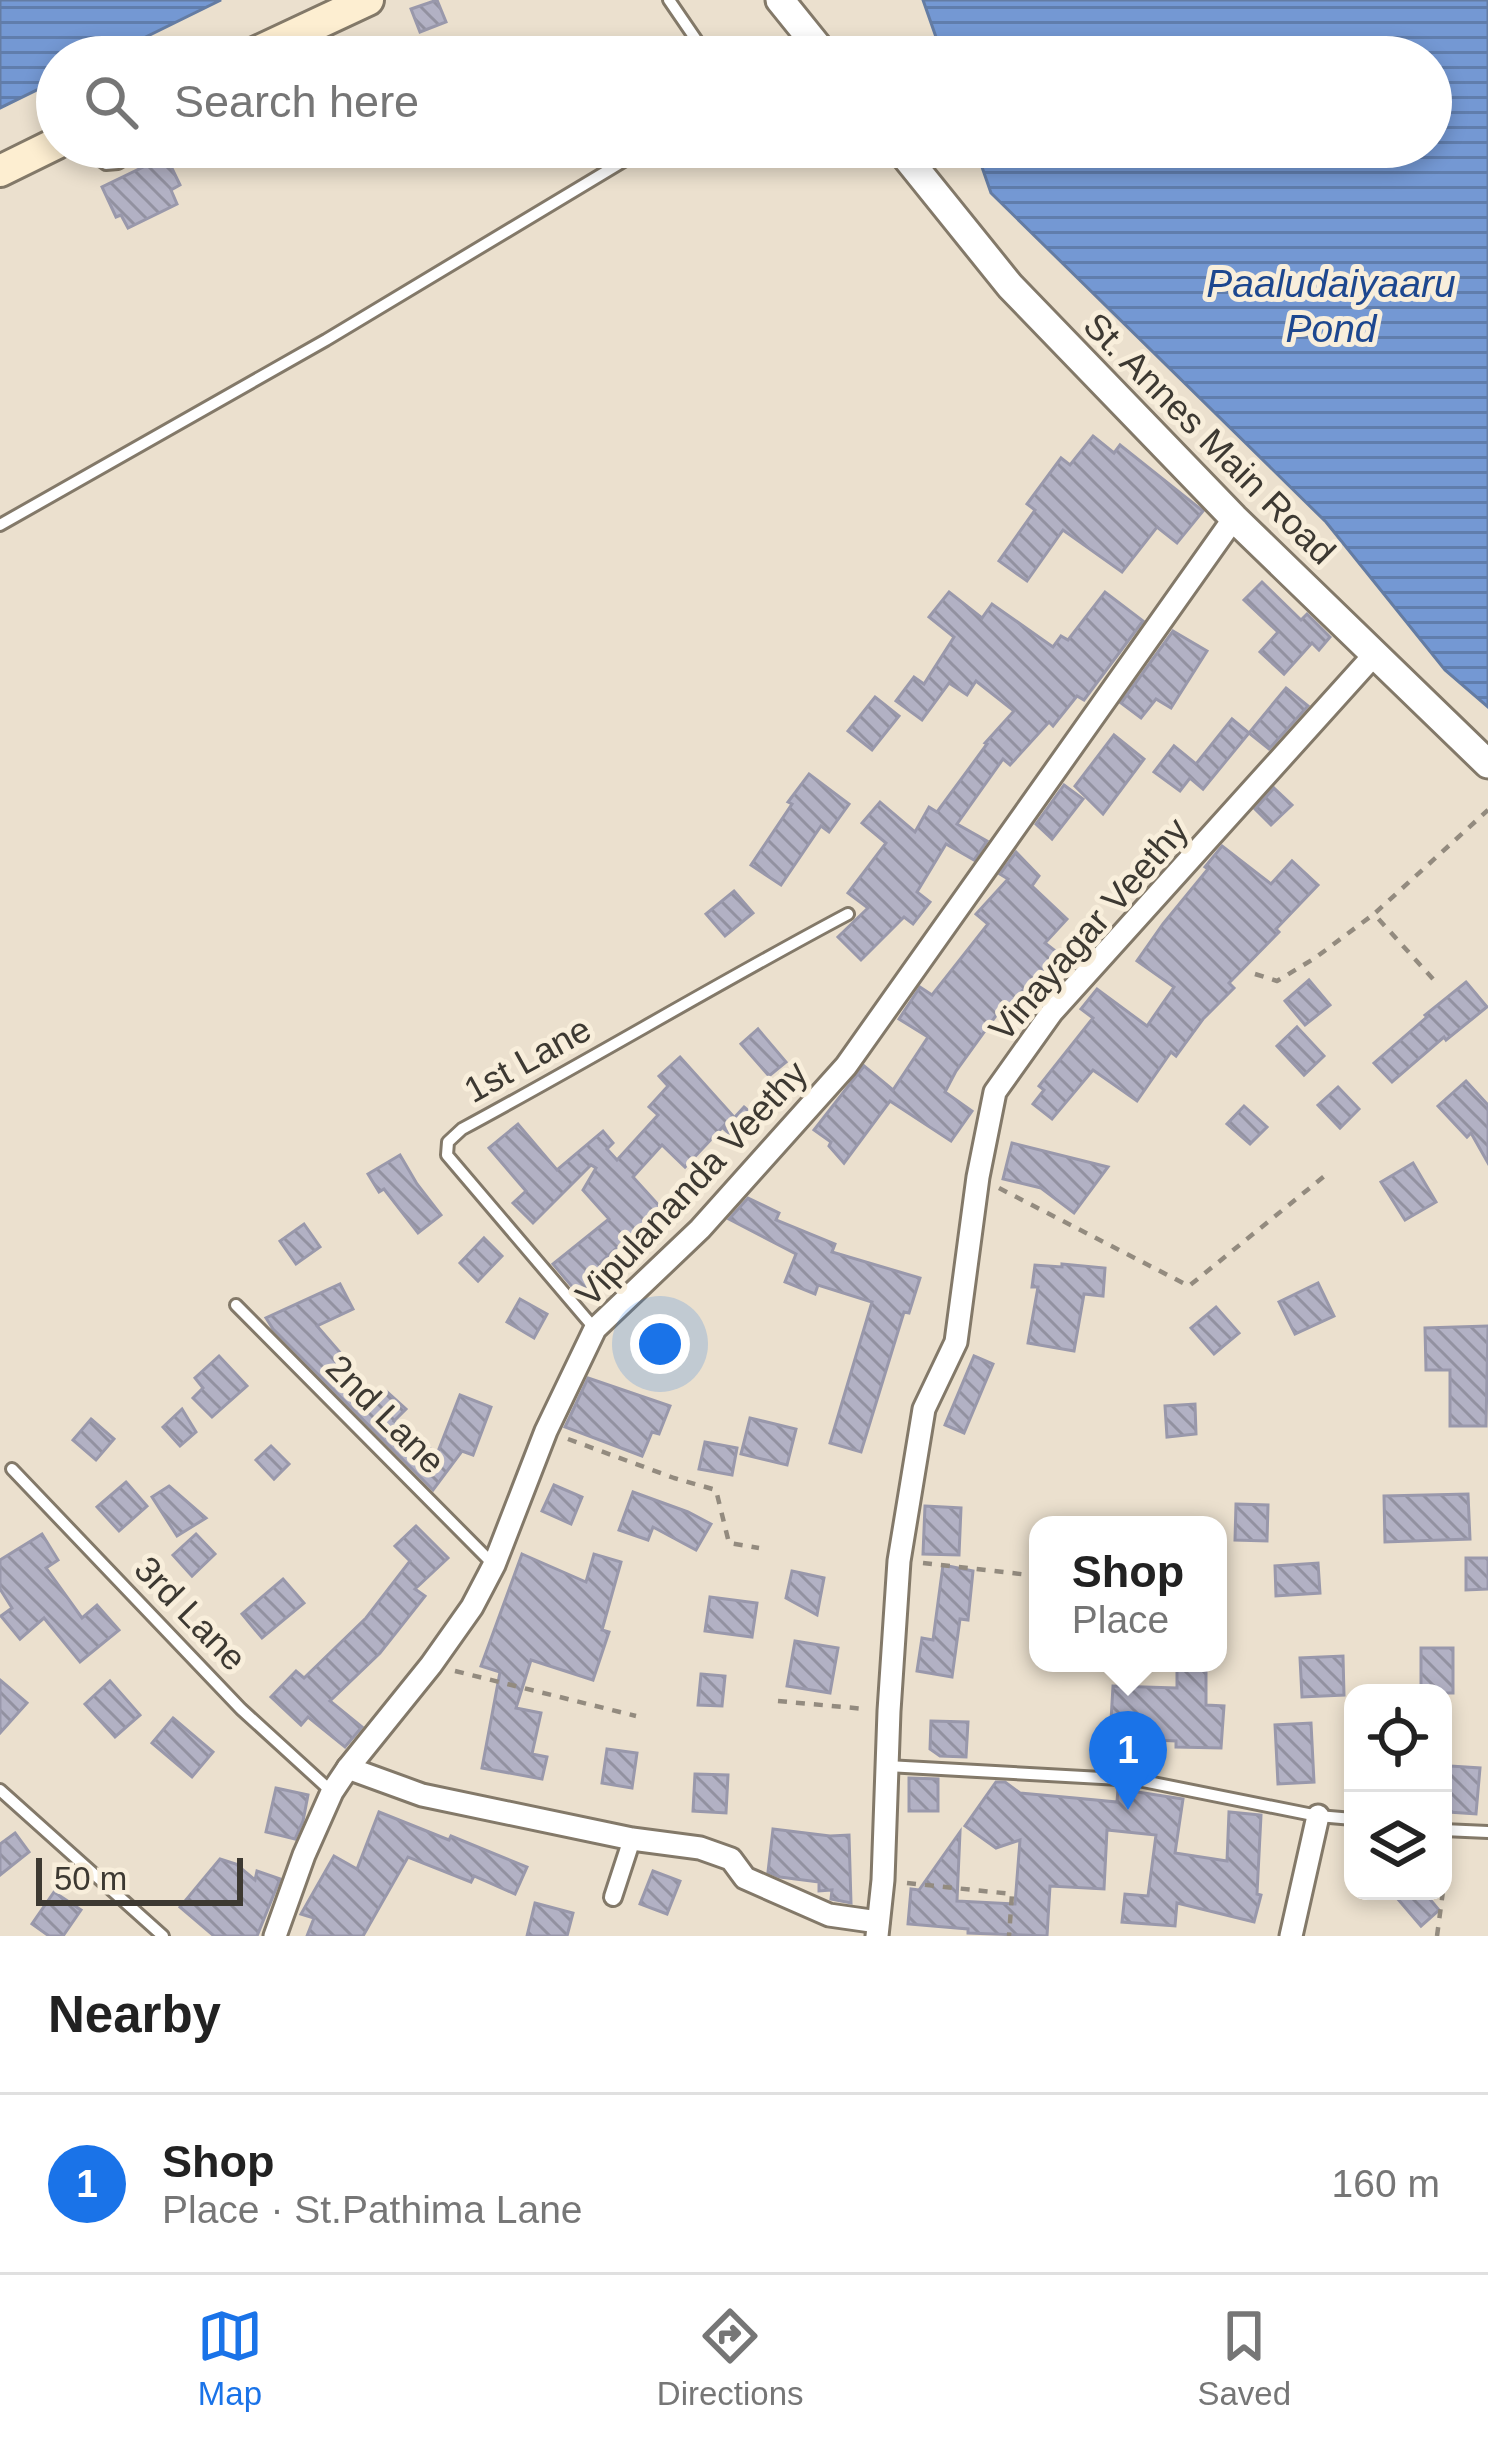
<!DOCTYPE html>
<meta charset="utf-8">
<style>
:root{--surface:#fff;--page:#f6f6f6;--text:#222;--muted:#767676;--line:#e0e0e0;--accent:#1a73e8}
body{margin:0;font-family:Helvetica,sans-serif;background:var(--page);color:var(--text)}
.controls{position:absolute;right:36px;bottom:36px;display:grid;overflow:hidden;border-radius:24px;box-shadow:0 6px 18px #0003}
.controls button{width:108px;height:108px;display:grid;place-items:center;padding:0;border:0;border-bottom:3px solid var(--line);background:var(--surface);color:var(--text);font:60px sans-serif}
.scale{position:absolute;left:36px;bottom:30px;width:207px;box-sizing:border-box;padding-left:12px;border:6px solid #3d3932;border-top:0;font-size:33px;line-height:42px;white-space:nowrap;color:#3d3932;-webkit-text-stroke:9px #f8eedb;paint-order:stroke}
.you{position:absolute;left:660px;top:1344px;width:42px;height:42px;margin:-30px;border:9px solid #fff;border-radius:50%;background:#1a73e8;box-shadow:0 0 0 18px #1a73e833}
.badge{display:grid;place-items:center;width:78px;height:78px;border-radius:50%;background:var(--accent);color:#fff;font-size:39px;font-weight:700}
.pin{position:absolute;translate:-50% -99px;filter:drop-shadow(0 3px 6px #0008)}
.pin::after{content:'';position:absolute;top:63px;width:42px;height:36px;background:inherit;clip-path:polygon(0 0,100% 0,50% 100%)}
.popup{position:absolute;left:1029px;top:1516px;width:198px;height:156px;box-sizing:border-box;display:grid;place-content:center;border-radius:24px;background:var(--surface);filter:drop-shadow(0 3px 9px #0005);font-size:39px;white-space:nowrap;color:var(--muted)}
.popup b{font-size:45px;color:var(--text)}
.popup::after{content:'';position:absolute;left:50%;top:100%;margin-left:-24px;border:24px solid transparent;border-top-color:var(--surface)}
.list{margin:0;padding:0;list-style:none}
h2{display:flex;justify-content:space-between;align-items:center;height:156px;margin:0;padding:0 48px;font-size:51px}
h2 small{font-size:39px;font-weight:400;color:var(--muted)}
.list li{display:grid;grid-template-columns:78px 1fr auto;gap:36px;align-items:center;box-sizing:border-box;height:180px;padding:0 48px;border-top:3px solid var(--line)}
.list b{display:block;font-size:45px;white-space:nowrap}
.list p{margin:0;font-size:39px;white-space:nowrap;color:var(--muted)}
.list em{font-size:39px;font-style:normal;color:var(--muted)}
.icon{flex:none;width:66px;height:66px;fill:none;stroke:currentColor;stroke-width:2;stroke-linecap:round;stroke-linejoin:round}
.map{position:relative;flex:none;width:1488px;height:1936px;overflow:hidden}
.search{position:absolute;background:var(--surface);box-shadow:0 6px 18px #0003;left:36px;right:36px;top:36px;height:132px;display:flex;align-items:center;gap:30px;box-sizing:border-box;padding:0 42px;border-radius:66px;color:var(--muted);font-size:45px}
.sheet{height:336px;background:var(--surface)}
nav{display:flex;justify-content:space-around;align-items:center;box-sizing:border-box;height:168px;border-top:3px solid var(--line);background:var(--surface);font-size:33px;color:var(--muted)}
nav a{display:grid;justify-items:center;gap:6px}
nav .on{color:var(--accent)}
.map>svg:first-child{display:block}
.water{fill:url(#water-rules);stroke:#647ca3;stroke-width:3}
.building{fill:url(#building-back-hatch);stroke:#9998ab;stroke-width:3}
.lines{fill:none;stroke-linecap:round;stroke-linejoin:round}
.service-casing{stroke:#837969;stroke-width:16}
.pedestrian-casing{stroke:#837969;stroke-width:22}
.minor-casing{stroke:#837969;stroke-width:27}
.tertiary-casing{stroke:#837969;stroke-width:33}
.secondary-casing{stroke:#837969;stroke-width:36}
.path{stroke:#938b7f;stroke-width:4.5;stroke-dasharray:9 9;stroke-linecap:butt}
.service{stroke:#fff;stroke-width:10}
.pedestrian{stroke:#fff;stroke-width:16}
.minor{stroke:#fff;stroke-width:21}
.tertiary{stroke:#fff;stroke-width:27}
.secondary{stroke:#fdeed1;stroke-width:30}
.labels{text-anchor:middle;stroke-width:10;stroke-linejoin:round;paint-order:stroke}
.street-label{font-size:36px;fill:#3d3932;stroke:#f8eedb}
.water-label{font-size:39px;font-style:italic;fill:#1d478f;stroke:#f8eedb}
</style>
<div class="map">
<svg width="1488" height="1936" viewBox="0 0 1488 1936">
<defs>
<pattern id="water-rules" width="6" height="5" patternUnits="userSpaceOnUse" patternTransform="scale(3)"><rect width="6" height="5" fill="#7498d3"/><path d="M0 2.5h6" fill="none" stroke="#607dac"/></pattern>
<pattern id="building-back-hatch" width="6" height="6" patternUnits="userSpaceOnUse" patternTransform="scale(3)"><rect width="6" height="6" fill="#b2b1c4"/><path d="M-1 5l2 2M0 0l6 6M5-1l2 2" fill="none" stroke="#9291a0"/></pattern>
</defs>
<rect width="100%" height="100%" fill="#ebe0ce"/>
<g class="water">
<path d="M 0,0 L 221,0 L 105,57 L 57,57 L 57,80 L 0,108 Z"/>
<path d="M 923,0 L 1488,0 L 1488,707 L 1445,670 L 1326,522 L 991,193 L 975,147 L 1431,147 L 1431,57 L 943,57 Z"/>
</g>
<g class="building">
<path d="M 437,0 L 446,22 L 420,32 L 411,9 Z"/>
<path d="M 166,156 L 180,185 L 171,190 L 177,204 L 128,228 L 121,215 L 116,217 L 102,187 Z"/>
<path d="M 1093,436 L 1114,453 L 1120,445 L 1203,511 L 1177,543 L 1157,527 L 1122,572 L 1063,530 L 1027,581 L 999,561 L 1035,510 L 1027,504 L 1061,458 L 1070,465 Z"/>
<path d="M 1262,582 L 1301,620 L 1307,614 L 1330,637 L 1319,650 L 1312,643 L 1284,674 L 1260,652 L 1278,632 L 1244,600 Z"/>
<path d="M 949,592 L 982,618 L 992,604 L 1053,647 L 1061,636 L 1068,640 L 1105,592 L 1143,621 L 1084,700 L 1077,696 L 1053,726 L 1049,722 L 1010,765 L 1003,759 L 957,824 L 987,841 L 974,860 L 946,844 L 917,892 L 930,902 L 913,924 L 904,917 L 861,960 L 838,937 L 868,908 L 848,893 L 886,843 L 862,823 L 880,802 L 915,832 L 929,807 L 937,812 L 987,744 L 985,743 L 1014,711 L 976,681 L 967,695 L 949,683 L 922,720 L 896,701 L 914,677 L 924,684 L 954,637 L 929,617 Z"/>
<path d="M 1173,631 L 1207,651 L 1171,708 L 1156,699 L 1141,718 L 1121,703 Z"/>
<path d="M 1286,688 L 1308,706 L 1269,749 L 1249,733 Z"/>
<path d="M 875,697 L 899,716 L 872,750 L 848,731 Z"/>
<path d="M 1232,719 L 1249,733 L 1203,789 L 1190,778 L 1180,791 L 1154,772 L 1174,746 L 1196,764 Z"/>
<path d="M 1114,735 L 1144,759 L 1103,814 L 1075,786 Z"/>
<path d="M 809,774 L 849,804 L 829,832 L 821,826 L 781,885 L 751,865 L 792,804 L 788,802 Z"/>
<path d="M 1064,785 L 1083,799 L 1052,839 L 1036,824 Z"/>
<path d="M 1274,788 L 1292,805 L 1271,825 L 1255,809 Z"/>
<path d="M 1222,846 L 1271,884 L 1292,861 L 1318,885 L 1276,929 L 1279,932 L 1229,983 L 1234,988 L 1203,1019 L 1176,1056 L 1171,1052 L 1137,1101 L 1093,1070 L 1052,1119 L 1033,1104 L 1044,1090 L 1039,1086 L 1093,1018 L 1081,1009 L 1097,989 L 1147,1026 L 1174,987 L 1137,961 L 1163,924 L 1208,869 L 1205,867 Z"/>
<path d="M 1016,852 L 1039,876 L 1032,886 L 1067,919 L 1045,943 L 1067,960 L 1047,986 L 1035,976 L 1003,1013 L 1000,1010 L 956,1071 L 945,1092 L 972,1111 L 951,1141 L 890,1101 L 844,1163 L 829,1146 L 831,1142 L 814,1130 L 864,1066 L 893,1090 L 928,1037 L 899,1019 L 920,987 L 932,995 L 988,924 L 976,914 L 1008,879 L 1000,874 Z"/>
<path d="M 734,891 L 753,913 L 725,936 L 706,914 Z"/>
<path d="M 1309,980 L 1330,1005 L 1305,1025 L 1285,1001 Z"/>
<path d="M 1466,982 L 1487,1007 L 1446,1040 L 1444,1037 L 1392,1082 L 1374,1063 L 1427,1017 L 1425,1015 Z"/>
<path d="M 1297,1027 L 1324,1056 L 1304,1075 L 1277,1046 Z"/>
<path d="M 758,1029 L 786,1062 L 769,1076 L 741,1044 Z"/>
<path d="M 680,1057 L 733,1116 L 685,1167 L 662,1145 L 633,1177 L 661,1208 L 601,1262 L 609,1273 L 580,1296 L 553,1264 L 609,1219 L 583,1190 L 596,1168 L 591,1165 L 533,1223 L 513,1203 L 526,1191 L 489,1148 L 518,1124 L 557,1170 L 603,1131 L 613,1143 L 607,1149 L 617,1160 L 658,1115 L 649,1107 L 668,1086 L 659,1076 Z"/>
<path d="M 1466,1081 L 1488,1105 L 1488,1163 L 1471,1133 L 1467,1137 L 1438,1106 Z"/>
<path d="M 1338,1087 L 1359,1109 L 1340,1128 L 1318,1105 Z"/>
<path d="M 1244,1106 L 1267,1127 L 1250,1144 L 1227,1124 Z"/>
<path d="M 744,1107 L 760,1121 L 740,1143 L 724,1129 Z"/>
<path d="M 1012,1143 L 1108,1167 L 1074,1213 L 1041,1188 L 1003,1179 Z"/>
<path d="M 400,1155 L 417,1184 L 441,1215 L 418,1233 L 384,1189 L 379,1192 L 368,1174 Z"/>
<path d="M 1413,1163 L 1436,1202 L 1405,1220 L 1381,1182 Z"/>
<path d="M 748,1198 L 779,1213 L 776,1220 L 835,1244 L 832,1252 L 920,1278 L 909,1313 L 904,1312 L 861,1452 L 830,1443 L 872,1302 L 818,1285 L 815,1294 L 785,1282 L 796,1254 L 729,1219 Z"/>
<path d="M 304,1224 L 320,1247 L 296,1264 L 280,1241 Z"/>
<path d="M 484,1238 L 502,1256 L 478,1281 L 460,1263 Z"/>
<path d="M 1062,1264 L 1105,1268 L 1103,1296 L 1084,1294 L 1074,1351 L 1028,1343 L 1038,1287 L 1032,1287 L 1035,1265 L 1062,1267 Z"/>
<path d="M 1318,1283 L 1334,1316 L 1295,1334 L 1279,1302 Z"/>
<path d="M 340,1284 L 353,1309 L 317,1326 L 343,1356 L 339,1360 L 374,1400 L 384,1389 L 406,1409 L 394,1421 L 437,1454 L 460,1395 L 491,1407 L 473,1455 L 462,1451 L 433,1490 L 273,1329 L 266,1318 Z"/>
<path d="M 520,1299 L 547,1314 L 534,1338 L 507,1322 Z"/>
<path d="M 1216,1307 L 1239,1333 L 1214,1354 L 1191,1328 Z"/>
<path d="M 1488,1326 L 1486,1426 L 1450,1426 L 1450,1370 L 1426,1370 L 1425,1328 Z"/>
<path d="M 219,1356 L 247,1386 L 212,1417 L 193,1398 L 203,1388 L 195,1378 Z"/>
<path d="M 974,1356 L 993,1364 L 964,1433 L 945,1425 Z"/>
<path d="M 588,1378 L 670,1406 L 659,1434 L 652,1432 L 642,1456 L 565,1427 Z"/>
<path d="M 1195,1404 L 1196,1434 L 1167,1437 L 1165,1406 Z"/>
<path d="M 182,1409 L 196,1432 L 180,1446 L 163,1427 Z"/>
<path d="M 750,1418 L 796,1429 L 787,1465 L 741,1454 Z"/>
<path d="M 91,1419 L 114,1439 L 96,1460 L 73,1440 Z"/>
<path d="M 705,1442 L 737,1448 L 732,1475 L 699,1469 Z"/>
<path d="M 271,1446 L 289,1464 L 274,1479 L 256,1460 Z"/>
<path d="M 126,1482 L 147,1506 L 119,1531 L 97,1507 Z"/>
<path d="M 554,1485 L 582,1497 L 571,1524 L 542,1511 Z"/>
<path d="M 169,1486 L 206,1518 L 177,1536 L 152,1497 Z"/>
<path d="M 633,1492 L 688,1512 L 711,1524 L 696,1550 L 653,1527 L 648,1540 L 619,1530 Z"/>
<path d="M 1468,1494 L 1470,1539 L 1385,1542 L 1384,1496 Z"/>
<path d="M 1236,1504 L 1268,1505 L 1267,1541 L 1235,1540 Z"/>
<path d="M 925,1506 L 961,1508 L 959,1555 L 923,1554 Z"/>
<path d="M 416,1526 L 448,1558 L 415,1589 L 425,1596 L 380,1653 L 330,1701 L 362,1727 L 345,1747 L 308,1717 L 301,1725 L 271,1697 L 296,1671 L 304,1678 L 366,1618 L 410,1561 L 395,1546 Z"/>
<path d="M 42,1534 L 58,1560 L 46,1568 L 82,1618 L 97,1605 L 119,1630 L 80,1662 L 44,1618 L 20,1639 L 1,1616 L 12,1608 L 0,1589 L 0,1560 Z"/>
<path d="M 196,1534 L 215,1554 L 192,1576 L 173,1555 Z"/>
<path d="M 522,1554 L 586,1582 L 594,1554 L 621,1562 L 602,1630 L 609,1632 L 593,1680 L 531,1660 L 516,1708 L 541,1713 L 532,1754 L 547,1757 L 542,1779 L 482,1768 L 500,1672 L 481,1666 Z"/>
<path d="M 1466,1558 L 1488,1558 L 1488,1589 L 1466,1590 Z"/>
<path d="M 1318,1563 L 1320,1593 L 1276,1596 L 1275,1566 Z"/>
<path d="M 943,1565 L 973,1571 L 968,1620 L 960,1619 L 952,1677 L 917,1671 L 922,1638 L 933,1640 Z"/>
<path d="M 792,1571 L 824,1578 L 817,1615 L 786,1598 Z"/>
<path d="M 283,1579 L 304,1603 L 262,1638 L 242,1614 Z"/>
<path d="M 710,1597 L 757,1603 L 752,1637 L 705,1631 Z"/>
<path d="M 795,1641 L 838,1648 L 830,1693 L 787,1686 Z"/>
<rect x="1421" y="1648" width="32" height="45"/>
<path d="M 1343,1656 L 1344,1695 L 1302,1697 L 1300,1658 Z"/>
<path d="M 1177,1663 L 1206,1663 L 1206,1705 L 1224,1706 L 1221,1748 L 1176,1747 L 1176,1741 L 1110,1738 L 1113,1686 L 1177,1688 Z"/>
<path d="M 701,1674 L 725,1676 L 722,1706 L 698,1705 Z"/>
<path d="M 0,1680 L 27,1703 L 0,1733 Z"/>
<path d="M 110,1681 L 140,1715 L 115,1737 L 85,1704 Z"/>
<path d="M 173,1718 L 213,1752 L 192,1777 L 152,1743 Z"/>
<path d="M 931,1721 L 968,1722 L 966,1757 L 940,1756 L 930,1749 Z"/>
<path d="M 1311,1723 L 1314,1782 L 1278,1784 L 1275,1725 Z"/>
<path d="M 607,1749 L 637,1753 L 632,1788 L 602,1783 Z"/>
<path d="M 1450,1766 L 1480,1768 L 1476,1814 L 1449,1812 Z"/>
<path d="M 695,1774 L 728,1775 L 726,1813 L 693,1811 Z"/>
<path d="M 909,1778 L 938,1779 L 938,1811 L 909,1811 Z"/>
<path d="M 996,1782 L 1005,1782 L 1020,1793 L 1075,1798 L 1117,1802 L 1118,1789 L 1183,1799 L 1175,1853 L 1227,1861 L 1229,1812 L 1261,1815 L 1257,1894 L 1261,1895 L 1254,1922 L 1177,1903 L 1175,1926 L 1122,1922 L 1125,1894 L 1148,1896 L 1156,1835 L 1107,1830 L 1104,1889 L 1050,1886 L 1047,1936 L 968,1933 L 968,1929 L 908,1924 L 911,1889 L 919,1890 L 960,1832 L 957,1901 L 1015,1904 L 1020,1840 L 996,1848 L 965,1826 Z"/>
<path d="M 276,1788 L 308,1795 L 303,1821 L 295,1839 L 266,1832 Z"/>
<path d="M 379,1812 L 449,1840 L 451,1836 L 527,1867 L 515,1894 L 474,1876 L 471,1882 L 408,1857 L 363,1936 L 307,1936 L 314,1918 L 301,1914 L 334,1856 L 357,1869 Z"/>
<path d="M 773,1829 L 830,1836 L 849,1835 L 851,1903 L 831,1899 L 832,1890 L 819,1891 L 819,1882 L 780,1877 L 768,1872 Z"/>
<path d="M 15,1833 L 29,1852 L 0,1875 L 0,1844 Z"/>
<path d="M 220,1859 L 236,1864 L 255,1880 L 257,1871 L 280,1879 L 257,1936 L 214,1936 L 180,1907 Z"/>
<path d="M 653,1871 L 680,1881 L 667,1914 L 640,1904 Z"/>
<path d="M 1391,1891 L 1423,1891 L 1439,1910 L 1421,1926 Z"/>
<path d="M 54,1892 L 81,1910 L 63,1936 L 49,1936 L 32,1924 Z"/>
<path d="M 535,1903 L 573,1913 L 567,1936 L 527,1936 Z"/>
</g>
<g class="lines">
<defs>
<g id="service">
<path d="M 669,0 L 708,57"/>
<path d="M 83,147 L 106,164 L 118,163 L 144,147"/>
<path d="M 0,525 L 326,340 L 647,147"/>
<path d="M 236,1305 L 494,1565"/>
<path d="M 595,1329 L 447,1155 L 448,1142 L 462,1129 C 592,1059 718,983 848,914"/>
<path d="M 12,1469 L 241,1709 L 332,1792"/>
<path d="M 887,1766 L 1138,1780 L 1318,1816 L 1353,1819"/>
<path d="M 0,1790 L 163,1936"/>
<path d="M 1443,1830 L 1488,1832"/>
</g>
<path id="pedestrian" d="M 613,1897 L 632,1839"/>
<g id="minor">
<path d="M 348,1768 L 422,1795 L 632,1839 L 700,1848 L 731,1859 L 745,1878 L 829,1915 L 878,1922"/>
<path d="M 275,1936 L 304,1855 L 332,1792 L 348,1768 L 431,1665 L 472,1607 L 494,1565 L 546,1431 L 595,1329 L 700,1229 L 846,1066 L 1234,518"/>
<path d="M 877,1936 L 883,1880 L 889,1711 L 899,1561 L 924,1409 L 956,1342 L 978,1177 L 995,1092 L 1052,1012 L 1374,655"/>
<path d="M 1291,1936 L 1318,1816"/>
</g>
<g id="tertiary">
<path d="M 780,0 L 826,57"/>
<path d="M 898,147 L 1010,286 L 1234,518 L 1488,764"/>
</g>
<g id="secondary">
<path d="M 246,57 L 368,0"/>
<path d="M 0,171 L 57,143"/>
</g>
</defs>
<use href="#service" class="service-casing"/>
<use href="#pedestrian" class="pedestrian-casing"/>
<use href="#minor" class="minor-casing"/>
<use href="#tertiary" class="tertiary-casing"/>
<use href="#secondary" class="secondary-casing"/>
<g class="path">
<path d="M 1255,974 L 1277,981 L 1315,958 L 1374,914"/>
<path d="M 1433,979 L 1374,914 L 1488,810"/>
<path d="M 999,1188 L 1189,1286 L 1327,1174"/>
<path d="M 568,1439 L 674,1478 L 716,1490 L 729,1543 L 759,1548"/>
<path d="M 923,1563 L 1038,1576"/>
<path d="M 455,1671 L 636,1716"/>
<path d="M 778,1701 L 865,1709"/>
<path d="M 907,1883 L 1012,1894 L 1009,1936"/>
<path d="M 1437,1936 L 1449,1846"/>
</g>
<use href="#service" class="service"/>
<use href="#pedestrian" class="pedestrian"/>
<use href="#minor" class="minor"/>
<use href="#tertiary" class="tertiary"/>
<use href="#secondary" class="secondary"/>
</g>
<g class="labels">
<g class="street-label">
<text transform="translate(1210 438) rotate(45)" y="13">St. Annes Main Road</text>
<text transform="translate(1088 929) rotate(-49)" y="13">Vinayagar Veethy</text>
<text transform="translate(527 1059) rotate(-29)" y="13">1st Lane</text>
<text transform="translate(691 1183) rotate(-47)" y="13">Vipulananda Veethy</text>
<text transform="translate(386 1414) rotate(45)" y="13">2nd Lane</text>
<text transform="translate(191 1613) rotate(46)" y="13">3rd Lane</text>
</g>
<g class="water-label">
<text x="1331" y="297">Paaludaiyaaru<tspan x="1331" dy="45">Pond</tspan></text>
</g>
</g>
</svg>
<div class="controls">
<button><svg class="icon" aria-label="locate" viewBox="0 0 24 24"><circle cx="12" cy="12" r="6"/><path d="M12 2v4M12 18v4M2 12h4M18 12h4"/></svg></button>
<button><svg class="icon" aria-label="layers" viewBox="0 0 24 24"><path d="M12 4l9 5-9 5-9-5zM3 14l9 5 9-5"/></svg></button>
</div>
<div class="scale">50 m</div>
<div class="you"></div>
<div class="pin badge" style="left:1128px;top:1810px">1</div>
<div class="popup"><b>Shop</b>Place</div>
<div class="search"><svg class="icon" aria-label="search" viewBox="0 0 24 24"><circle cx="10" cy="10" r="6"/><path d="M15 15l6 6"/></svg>Search here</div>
</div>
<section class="sheet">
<h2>Nearby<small></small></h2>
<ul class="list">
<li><span class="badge">1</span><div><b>Shop</b><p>Place · St.Pathima Lane</p></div><em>160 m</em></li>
</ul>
</section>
<nav>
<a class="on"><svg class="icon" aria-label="map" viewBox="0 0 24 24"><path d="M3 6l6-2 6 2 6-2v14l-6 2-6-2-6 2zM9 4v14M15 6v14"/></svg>Map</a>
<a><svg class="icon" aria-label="directions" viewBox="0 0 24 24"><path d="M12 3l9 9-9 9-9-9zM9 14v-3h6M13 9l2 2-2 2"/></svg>Directions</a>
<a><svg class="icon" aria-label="saved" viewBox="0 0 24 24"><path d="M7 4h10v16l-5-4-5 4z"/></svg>Saved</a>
</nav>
